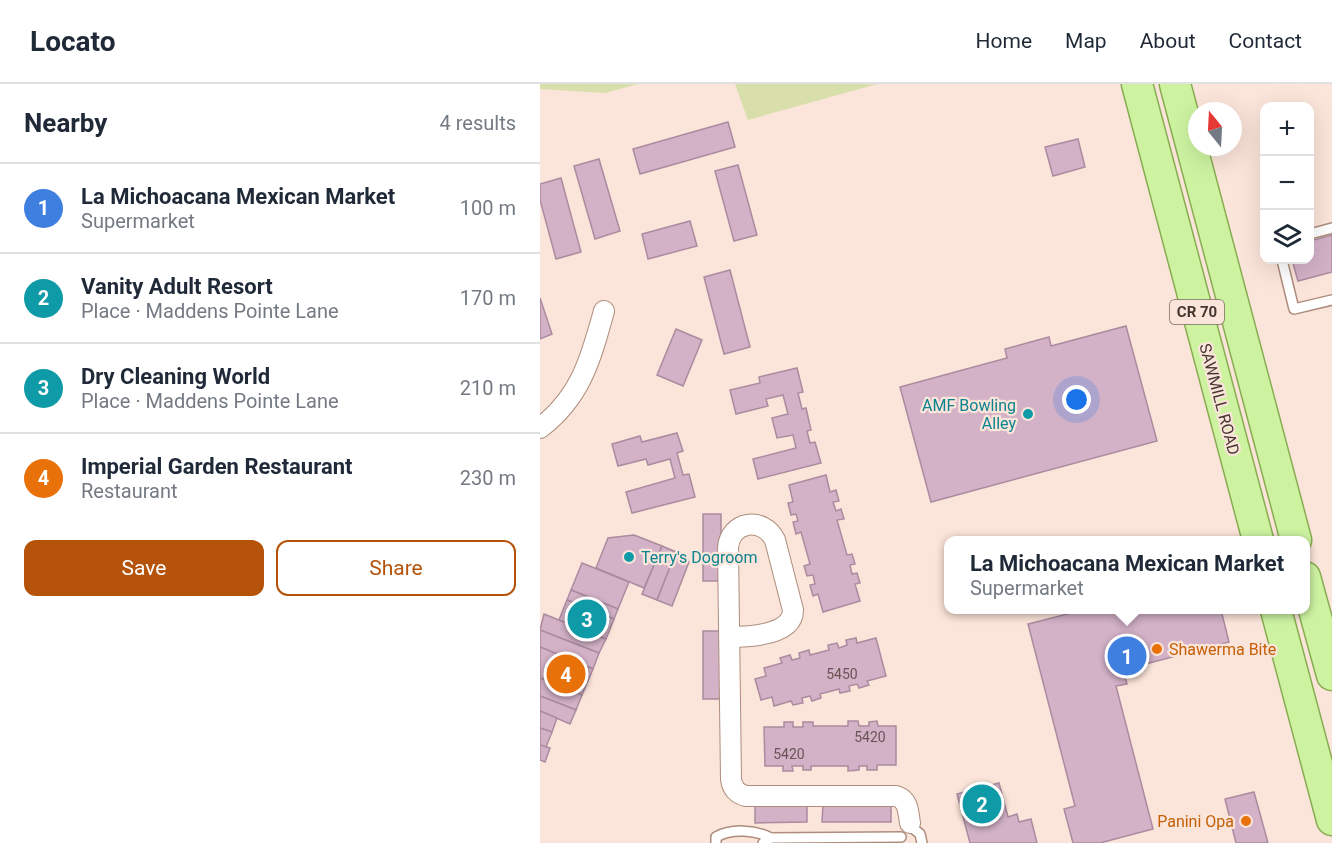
<!DOCTYPE html>
<meta charset="utf-8">
<style>
:root{--surface:#fff;--page:#f6f6f7;--text:#1f2937;--muted:#747a83;--line:#e0e1e3;--accent:#b45309}
body{margin:0;font-family:Roboto,sans-serif;background:var(--page);color:var(--text)}
.controls{position:absolute;right:18px;top:18px;display:grid;overflow:hidden;border-radius:12px;box-shadow:0 6px 24px #0002}
.controls button{width:54px;height:54px;display:grid;place-items:center;padding:0;border:0;border-bottom:2px solid var(--line);background:var(--surface);color:var(--text);font:30px sans-serif}
.compass{position:absolute;left:648px;top:18px;width:54px;height:54px;border-radius:50%;background:var(--surface);box-shadow:0 6px 24px #0002;rotate:342deg}
.you{position:absolute;left:537px;top:316px;width:21px;height:21px;margin:-15px;border:4px solid #fff;border-radius:50%;background:#1a73e8;box-shadow:0 0 0 9px #1a73e833}
.badge{display:grid;place-items:center;width:39px;height:39px;border-radius:50%;background:var(--accent);color:#fff;font-size:20px;font-weight:700}
.pin{position:absolute;translate:-50% -50%;border:3px solid #fff;box-shadow:0 2px 6px #0006}
.popup{position:absolute;left:404px;top:452px;width:366px;height:78px;box-sizing:border-box;display:grid;place-content:center;border-radius:12px;background:var(--surface);filter:drop-shadow(0 2px 4px #0005);font-size:20px;white-space:nowrap;color:var(--muted)}
.popup b{font-size:22px;color:var(--text)}
.popup::after{content:'';position:absolute;left:50%;top:100%;margin-left:-12px;border:12px solid transparent;border-top-color:var(--surface)}
.list{margin:0;padding:0;list-style:none}
h2{display:flex;justify-content:space-between;align-items:center;height:78px;margin:0;padding:0 24px;font-size:26px}
h2 small{font-size:20px;font-weight:400;color:var(--muted)}
.list li{display:grid;grid-template-columns:39px 1fr auto;gap:18px;align-items:center;box-sizing:border-box;height:90px;padding:0 24px;border-top:2px solid var(--line)}
.list b{display:block;font-size:22px;white-space:nowrap}
.list p{margin:0;font-size:20px;white-space:nowrap;color:var(--muted)}
.list em{font-size:20px;font-style:normal;color:var(--muted)}
.actions{display:flex;gap:12px;padding:18px 24px}
.actions a{flex:1;padding:14px 0;border:2px solid var(--accent);border-radius:12px;text-align:center;font-size:21px;color:var(--accent)}
.actions .main{background:var(--accent);color:#fff}
.icon{flex:none;width:33px;height:33px;fill:none;stroke:currentColor;stroke-width:2;stroke-linecap:round;stroke-linejoin:round}
.map{position:relative;flex:none;width:792px;height:759px;overflow:hidden}
header{display:flex;align-items:center;gap:36px;box-sizing:border-box;height:84px;padding:0 30px;background:var(--surface);border-bottom:2px solid var(--line)}
header strong{font-size:28px}
nav{display:flex;gap:33px;margin-inline-start:auto;font-size:21px}
main{display:flex}
aside{flex:1;background:var(--surface)}
.map>svg:first-child{display:block}
.green{fill:#d8dfab}
.building{fill:#d3b1c7;stroke:#ab8b9f;stroke-width:1.5}
.lines{fill:none;stroke-linecap:round;stroke-linejoin:round}
.service-casing{stroke:#ae8d7c;stroke-width:12}
.minor-casing{stroke:#ae8d7c;stroke-width:22}
.primary-casing{stroke:#88ac51;stroke-width:33}
.service{stroke:#fff;stroke-width:9}
.minor{stroke:#fff;stroke-width:20}
.primary{stroke:#cdf3a1;stroke-width:30}
.culture-dot{fill:#0f9aa8;stroke:#fbe4d9;stroke-width:2}
.food-dot{fill:#e8710a;stroke:#fbe4d9;stroke-width:2}
.labels{text-anchor:middle;stroke-width:4.5;stroke-linejoin:round;paint-order:stroke}
.number-label{font-size:14px;fill:#685656}
.shield{fill:#fbe4d9;stroke:#7c6b63;stroke-width:1.5}
.shield-label{font-size:15px;font-weight:bold;fill:#453730}
.street-label{font-size:16px;fill:#453730;stroke:#fbe4d9}
.culture-label{font-size:16px;fill:#0d838f;stroke:#fbe4d9;text-anchor:end}
.food-label{font-size:16px;fill:#c56008;stroke:#fbe4d9;text-anchor:start}
</style>
<header>
<strong>Locato</strong>
<nav><a>Home</a><a>Map</a><a>About</a><a>Contact</a></nav>
</header>
<main>
<aside>
<h2>Nearby<small>4 results</small></h2>
<ul class="list">
<li><span class="badge" style="background:#3f7fe0">1</span><div><b>La Michoacana Mexican Market</b><p>Supermarket</p></div><em>100 m</em></li>
<li><span class="badge" style="background:#0f9aa8">2</span><div><b>Vanity Adult Resort</b><p>Place · Maddens Pointe Lane</p></div><em>170 m</em></li>
<li><span class="badge" style="background:#0f9aa8">3</span><div><b>Dry Cleaning World</b><p>Place · Maddens Pointe Lane</p></div><em>210 m</em></li>
<li><span class="badge" style="background:#e8710a">4</span><div><b>Imperial Garden Restaurant</b><p>Restaurant</p></div><em>230 m</em></li>
</ul>
<div class="actions"><a class="main">Save</a><a>Share</a></div>
</aside>
<div class="map">
<svg width="792" height="759" viewBox="0 0 792 759">
<rect width="100%" height="100%" fill="#fbe4d9"/>
<g class="green">
<path d="M 0,0 L 98,0 L 65,9 L 0,5 Z"/>
<path d="M 195,0 L 337,0 L 208,36 Z"/>
</g>
<g class="building">
<path d="M 188,38 L 195,63 L 100,90 L 93,65 Z"/>
<path d="M 538,55 L 545,83 L 513,92 L 505,63 Z"/>
<path d="M 59,75 L 80,147 L 55,155 L 34,82 Z"/>
<path d="M 198,81 L 217,151 L 194,157 L 175,87 Z"/>
<path d="M 21,94 L 41,168 L 16,175 L 0,116 L 0,100 Z"/>
<path d="M 150,137 L 157,162 L 108,175 L 102,150 Z"/>
<path d="M 792,151 L 792,188 L 758,197 L 752,176 L 770,176 L 770,157 Z"/>
<path d="M 190,186 L 210,263 L 184,270 L 164,193 Z"/>
<path d="M 0,214 L 12,250 L 0,255 Z"/>
<path d="M 586,242 L 617,357 L 391,418 L 360,303 L 467,274 L 465,265 L 509,253 L 511,262 Z"/>
<path d="M 136,245 L 162,256 L 143,302 L 117,291 Z"/>
<path d="M 257,284 L 263,308 L 258,309 L 262,325 L 266,324 L 271,346 L 267,347 L 270,359 L 275,358 L 281,379 L 218,395 L 213,375 L 256,364 L 253,351 L 237,354 L 232,334 L 248,330 L 243,311 L 226,315 L 228,322 L 196,330 L 190,306 L 220,299 L 219,293 Z"/>
<path d="M 137,349 L 143,367 L 137,369 L 143,391 L 149,390 L 155,413 L 92,429 L 86,408 L 135,394 L 130,375 L 108,381 L 106,375 L 78,382 L 72,360 L 100,352 L 102,358 Z"/>
<path d="M 286,391 L 290,408 L 296,406 L 299,417 L 293,418 L 296,427 L 301,425 L 304,435 L 297,436 L 307,471 L 312,470 L 315,480 L 310,481 L 312,490 L 317,489 L 320,499 L 315,500 L 320,517 L 283,528 L 278,510 L 273,512 L 270,501 L 275,500 L 273,491 L 267,492 L 264,482 L 270,480 L 261,448 L 256,450 L 253,438 L 258,437 L 256,430 L 251,431 L 248,419 L 253,418 L 249,401 Z"/>
<rect x="163" y="430" width="18" height="67"/>
<path d="M 94,451 L 122,462 L 104,504 L 56,484 L 68,454 Z"/>
<path d="M 122,462 L 136,468 L 117,516 L 102,510 Z"/>
<path d="M 136,468 L 146,472 L 149,478 L 132,522 L 117,516 Z"/>
<path d="M 42,479 L 89,498 L 78,525 L 31,506 Z"/>
<path d="M 31,506 L 78,525 L 74,535 L 27,516 Z"/>
<path d="M 27,516 L 74,535 L 66,555 L 19,536 Z"/>
<path d="M 543,526 L 681,526 L 689,558 L 583,586 L 587,600 L 576,602 L 613,745 L 560,759 L 533,759 L 524,725 L 535,722 L 488,540 Z"/>
<path d="M 4,530 L 66,555 L 59,569 L 0,546 Z"/>
<path d="M 0,546 L 59,569 L 53,585 L 0,563 Z"/>
<path d="M 163,547 L 180,547 L 181,615 L 163,615 Z"/>
<path d="M 316,554 L 317,559 L 336,554 L 346,592 L 327,597 L 329,601 L 319,604 L 317,600 L 309,602 L 310,607 L 300,609 L 299,605 L 280,610 L 281,614 L 272,617 L 270,612 L 262,614 L 263,619 L 253,621 L 251,617 L 234,622 L 232,613 L 221,616 L 215,595 L 226,592 L 224,584 L 242,579 L 240,574 L 250,571 L 252,576 L 260,574 L 259,569 L 269,566 L 270,571 L 289,566 L 288,561 L 297,559 L 299,564 L 307,561 L 306,556 Z"/>
<path d="M 0,563 L 53,585 L 42,611 L 0,594 Z"/>
<path d="M 0,594 L 42,611 L 36,626 L 0,612 Z"/>
<path d="M 0,612 L 36,626 L 30,640 L 0,627 Z"/>
<path d="M 0,627 L 17,634 L 12,648 L 0,644 Z"/>
<path d="M 308,637 L 318,637 L 319,642 L 329,642 L 329,638 L 337,637 L 338,642 L 356,642 L 356,681 L 337,681 L 337,686 L 327,686 L 327,682 L 319,682 L 319,686 L 308,687 L 308,682 L 271,682 L 271,686 L 263,686 L 263,682 L 252,682 L 253,687 L 243,687 L 243,682 L 225,682 L 224,643 L 244,643 L 244,638 L 253,638 L 253,643 L 263,643 L 263,638 L 273,638 L 273,642 L 308,642 Z"/>
<path d="M 0,644 L 12,648 L 6,663 L 0,661 Z"/>
<path d="M 0,661 L 10,664 L 5,678 L 0,676 Z"/>
<path d="M 459,699 L 468,733 L 477,730 L 479,738 L 491,735 L 497,759 L 430,759 L 417,710 Z"/>
<path d="M 714,708 L 728,759 L 696,759 L 685,715 Z"/>
<path d="M 215,720 L 267,720 L 267,738 L 215,739 Z"/>
<path d="M 283,720 L 351,720 L 351,738 L 282,738 Z"/>
</g>
<g class="lines">
<defs>
<g id="service">
<path d="M 770,150 L 792,144"/>
<path d="M 742,176 L 754,225 L 792,216"/>
<path d="M 369,741 L 380,750 L 382,759"/>
<path d="M 176,759 L 176,753 C 192,744 215,746 231,754"/>
<path d="M 223,759 L 231,754 L 361,753"/>
</g>
<g id="minor">
<path d="M 0,344 C 41,313 51,274 64,227"/>
<path d="M 189,553 C 209,553 253,551 253,526 L 235,456 C 223,432 190,437 188,464 L 191,695 C 192,704 197,710 206,712 L 356,712 C 369,716 368,728 370,739"/>
</g>
<g id="primary">
<path d="M 597,0 L 718,456"/>
<path d="M 635,0 L 756,456"/>
<path d="M 765,493 L 792,591"/>
<path d="M 736,526 L 792,736"/>
</g>
</defs>
<use href="#service" class="service-casing"/>
<use href="#minor" class="minor-casing"/>
<use href="#primary" class="primary-casing"/>
<use href="#service" class="service"/>
<use href="#minor" class="minor"/>
<use href="#primary" class="primary"/>
</g>
<g class="culture-dot">
<circle cx="488" cy="330" r="6"/>
<circle cx="89" cy="473" r="6"/>
</g>
<g class="food-dot">
<circle cx="617" cy="565" r="6"/>
<circle cx="706" cy="737" r="6"/>
</g>
<g class="labels">
<g class="number-label">
<text x="302" y="595">5450</text>
<text x="330" y="658">5420</text>
<text x="249" y="675">5420</text>
</g>
<rect class="shield" x="630" y="216" width="54" height="24" rx="4.5"/>
<g class="shield-label">
<text x="657" y="233">CR 70</text>
</g>
<g class="street-label">
<text transform="translate(680 315) rotate(75)" y="6">SAWMILL ROAD</text>
</g>
<g class="culture-label">
<text x="476" y="327">AMF Bowling<tspan x="476" dy="18">Alley</tspan></text>
<text x="101" y="479" text-anchor="start">Terry's Dogroom</text>
</g>
<g class="food-label">
<text x="629" y="571">Shawerma Bite</text>
<text x="694" y="743" text-anchor="end">Panini Opa</text>
</g>
</g>
</svg>
<div class="controls">
<button>+</button>
<button>−</button>
<button><svg class="icon" aria-label="layers" viewBox="0 0 24 24"><path d="M12 4l9 5-9 5-9-5zM3 14l9 5 9-5"/></svg></button>
</div>
<svg class="compass" viewBox="-18 -18 36 36"><path d="M0-13l5 13h-10z" fill="#e53935"/><path d="M0 13l5-13h-10z" fill="#747a83"/></svg>
<div class="you"></div>
<div class="pin badge" style="left:587px;top:572px;background:#3f7fe0">1</div>
<div class="popup"><b>La Michoacana Mexican Market</b>Supermarket</div>
<div class="pin badge" style="left:442px;top:720px;background:#0f9aa8">2</div>
<div class="pin badge" style="left:47px;top:535px;background:#0f9aa8">3</div>
<div class="pin badge" style="left:26px;top:590px;background:#e8710a">4</div>
</div>
</main>
